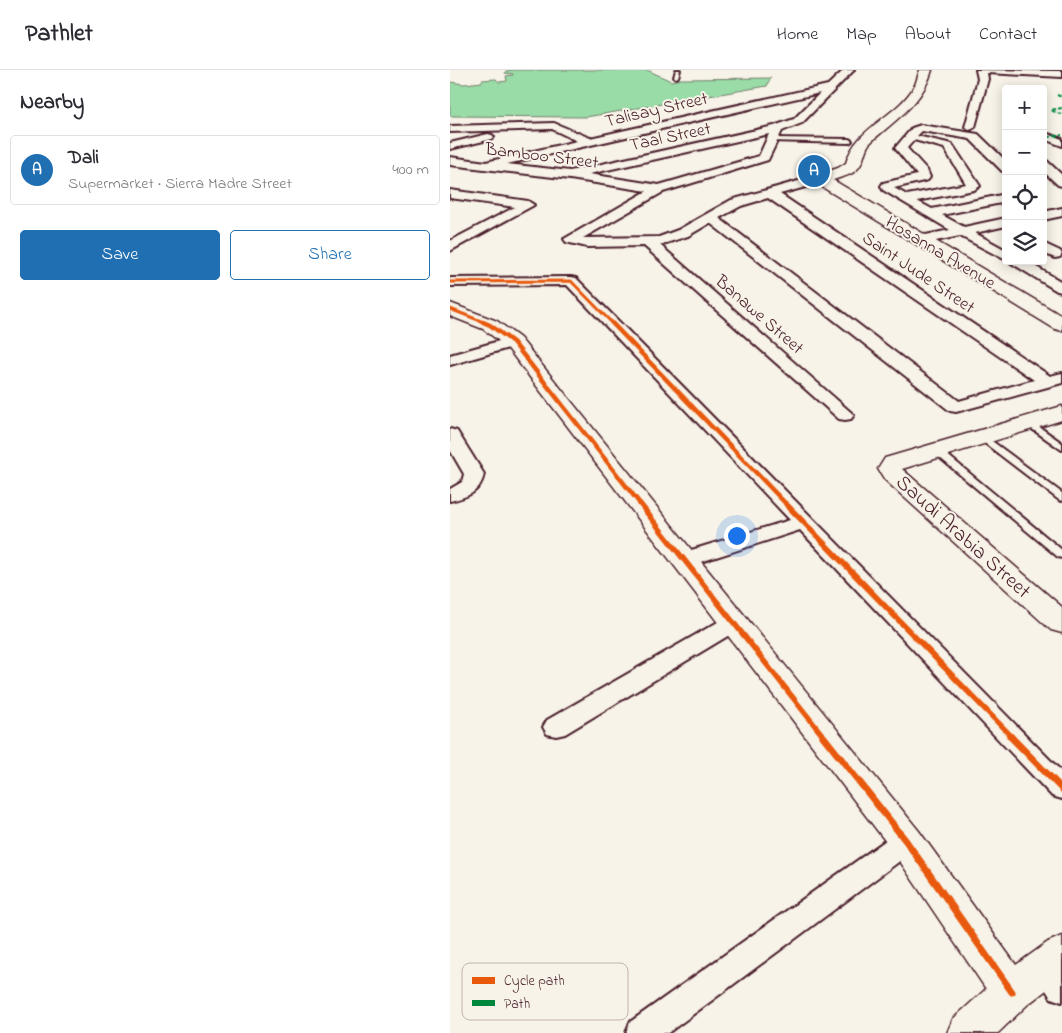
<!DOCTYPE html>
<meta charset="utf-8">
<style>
:root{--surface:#fff;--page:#f7f7f7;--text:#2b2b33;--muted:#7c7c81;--line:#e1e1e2;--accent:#1f6fb2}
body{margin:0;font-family:"Indie Flower",sans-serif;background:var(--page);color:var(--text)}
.controls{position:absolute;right:15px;top:15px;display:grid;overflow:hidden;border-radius:5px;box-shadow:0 2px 12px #0003}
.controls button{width:45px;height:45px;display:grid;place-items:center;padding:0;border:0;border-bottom:1px solid var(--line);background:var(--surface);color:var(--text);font:25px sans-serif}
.you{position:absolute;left:286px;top:465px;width:18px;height:18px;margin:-12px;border:4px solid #fff;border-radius:50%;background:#1a73e8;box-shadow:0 0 0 8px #1a73e833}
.badge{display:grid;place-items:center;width:32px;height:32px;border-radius:50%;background:var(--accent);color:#fff;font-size:16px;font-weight:700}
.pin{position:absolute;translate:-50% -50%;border:2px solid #fff;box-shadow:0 1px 5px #0006}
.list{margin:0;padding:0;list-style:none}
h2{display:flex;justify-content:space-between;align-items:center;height:65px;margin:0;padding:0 20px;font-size:21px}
h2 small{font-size:16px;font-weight:400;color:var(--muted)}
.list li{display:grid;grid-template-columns:32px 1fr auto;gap:15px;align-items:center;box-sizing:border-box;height:70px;margin:0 10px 10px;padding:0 10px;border:1px solid var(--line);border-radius:5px}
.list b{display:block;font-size:19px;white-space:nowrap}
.list p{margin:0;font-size:16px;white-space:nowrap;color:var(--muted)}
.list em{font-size:16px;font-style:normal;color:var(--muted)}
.actions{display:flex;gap:10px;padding:15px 20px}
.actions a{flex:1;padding:11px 0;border:1px solid var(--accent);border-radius:5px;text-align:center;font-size:18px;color:var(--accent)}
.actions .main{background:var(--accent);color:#fff}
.icon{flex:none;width:28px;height:28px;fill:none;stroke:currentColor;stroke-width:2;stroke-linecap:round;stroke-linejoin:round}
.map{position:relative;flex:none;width:612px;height:963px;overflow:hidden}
header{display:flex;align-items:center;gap:30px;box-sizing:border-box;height:70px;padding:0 25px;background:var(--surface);border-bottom:1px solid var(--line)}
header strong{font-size:24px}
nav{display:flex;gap:28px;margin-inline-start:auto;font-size:18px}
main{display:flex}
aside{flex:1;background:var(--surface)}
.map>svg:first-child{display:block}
.green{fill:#99dca7;stroke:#727e69}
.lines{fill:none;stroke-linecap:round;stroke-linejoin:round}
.lane-casing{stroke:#4a1f2b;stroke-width:4}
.street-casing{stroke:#4a1f2b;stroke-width:4}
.secondary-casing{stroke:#4a1f2b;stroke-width:3}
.lane{fill:#f7f3e8;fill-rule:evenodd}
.street{fill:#f7f3e8;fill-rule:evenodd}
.secondary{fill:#f7f3e8;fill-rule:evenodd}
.quiet{stroke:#00873e;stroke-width:2;stroke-dasharray:4 2;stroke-linecap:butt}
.cycleway-far3-casing{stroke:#f7f3e8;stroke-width:5}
.cycleway-far2-casing{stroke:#f7f3e8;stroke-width:7}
.cycleway-far1-casing{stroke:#f7f3e8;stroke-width:9}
.cycleway-casing{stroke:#f7f3e8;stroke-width:10}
.cycleway-far3{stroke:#e8590c;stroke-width:3}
.cycleway-far2{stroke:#e8590c;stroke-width:4.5}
.cycleway-far1{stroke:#e8590c;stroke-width:5.5}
.cycleway{stroke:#e8590c;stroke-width:7}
.labels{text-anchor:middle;stroke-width:4;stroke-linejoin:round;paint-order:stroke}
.far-street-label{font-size:18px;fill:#4a1f2b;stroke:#f7f3e8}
.street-label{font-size:21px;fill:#4a1f2b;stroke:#f7f3e8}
.key{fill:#f7f3e8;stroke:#c3b3af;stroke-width:1}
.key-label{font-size:14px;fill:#4a1f2b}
</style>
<header>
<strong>Pathlet</strong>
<nav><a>Home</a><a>Map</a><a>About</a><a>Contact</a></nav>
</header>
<main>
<aside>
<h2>Nearby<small></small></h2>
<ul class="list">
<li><span class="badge">A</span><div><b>Dali</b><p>Supermarket · Sierra Madre Street</p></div><em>400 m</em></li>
</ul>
<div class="actions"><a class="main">Save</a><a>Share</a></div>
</aside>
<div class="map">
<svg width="612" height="963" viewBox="0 0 612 963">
<rect width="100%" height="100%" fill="#f7f3e8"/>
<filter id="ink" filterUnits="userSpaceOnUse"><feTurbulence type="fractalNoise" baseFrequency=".02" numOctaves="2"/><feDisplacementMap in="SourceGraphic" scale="10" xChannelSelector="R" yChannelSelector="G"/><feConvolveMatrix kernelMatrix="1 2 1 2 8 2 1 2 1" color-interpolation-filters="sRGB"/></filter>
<g filter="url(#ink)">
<path class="green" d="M 197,0 L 221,11 L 231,9 L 321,8 L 317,16 L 136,47 L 0,46 L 0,12 L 14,14 L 32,12 L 32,10 L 46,9 L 49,12 L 57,11 L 56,6 L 63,5 L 63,4 L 55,3 L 56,1 L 61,0 Z"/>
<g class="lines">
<defs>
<g id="lane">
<path d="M 226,0 L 230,0 L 228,7 L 226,8 L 224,7 Z"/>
<path d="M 321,68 L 399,69 L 402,71 L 399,73 L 319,71 L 319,69 Z"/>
<path d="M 578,349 L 612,373 L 612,380 L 575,354 L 574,352 Z"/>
<path d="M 531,363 L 612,423 L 612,431 L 609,430 L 528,368 L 527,366 Z"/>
<path d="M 486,377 L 489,378 L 612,480 L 612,488 L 608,487 L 483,382 L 482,380 Z"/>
</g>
<g id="street">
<path d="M 394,0 L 404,0 L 352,53 L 332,61 L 318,90 L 213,122 L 133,168 L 209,167 L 228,160 L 281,130 L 366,106 L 374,106 L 376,109 L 374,112 L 330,124 L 600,306 L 612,303 L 612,313 L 506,342 L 500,341 L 260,153 L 238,166 L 210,175 L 404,345 L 401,349 L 395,350 L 389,349 L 194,176 L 137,177 L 116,172 L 114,169 L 197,121 L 120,109 L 0,95 L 0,87 L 36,92 L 127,71 L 102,59 L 0,62 L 0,56 L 104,53 L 140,68 L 378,15 ZM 370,23 L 344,49 L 324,56 L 120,101 L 57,94 ZM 319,64 L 309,86 L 209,115 L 139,104 ZM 318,128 L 584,310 L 509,331 L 269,148 L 291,136 Z"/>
<path d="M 526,0 L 612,1 L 612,7 L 537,3 L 538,9 L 525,57 L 520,60 L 515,57 L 528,9 Z"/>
<path d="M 471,55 L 528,64 L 556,91 L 556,102 L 552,101 L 520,69 L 472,61 L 467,66 L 502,74 L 530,116 L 524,120 L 467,131 L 482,139 L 556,124 L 556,132 L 492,145 L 514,157 L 556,148 L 556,156 L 525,163 L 556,180 L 556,190 L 510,166 L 471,174 L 466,173 L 464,170 L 466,167 L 500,160 L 433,120 L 431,116 L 433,113 L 467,105 L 445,78 L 462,58 ZM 464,70 L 494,78 L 516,114 L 457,125 L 444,118 L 478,110 L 480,107 L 477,100 L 457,78 Z"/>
<path d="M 38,64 L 42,65 L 44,67 L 42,69 L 0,79 L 0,73 Z"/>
<path d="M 598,64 L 612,69 L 612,76 L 594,69 L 593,66 Z"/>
<path d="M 593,90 L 597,91 L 612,105 L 612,116 L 608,115 L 593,101 Z"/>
<path d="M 0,120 L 78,131 L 84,135 L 0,181 L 0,171 L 65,137 L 0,128 Z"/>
<path d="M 612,138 L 612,146 L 593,150 L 593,142 Z"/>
<path d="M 593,173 L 610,181 L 612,184 L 610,187 L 605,188 L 593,183 Z"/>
<path d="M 558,191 L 576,191 L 612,212 L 612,222 L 607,221 Z"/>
<path d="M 121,207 L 126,208 L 612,702 L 612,729 L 602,726 L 350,460 L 241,495 L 233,497 L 225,495 L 222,490 L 225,485 L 340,450 L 117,215 L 0,216 L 0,208 Z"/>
<path d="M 63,267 L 69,269 L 71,272 L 69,275 L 0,295 L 0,285 Z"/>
<path d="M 0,359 L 7,361 L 34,404 C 30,423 17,427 0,431 L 0,419 L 12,412 L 14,404 L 0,380 Z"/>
<path d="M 283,546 L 291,548 L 294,553 L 291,558 L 115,664 L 106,666 L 97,664 L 93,657 L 97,650 L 275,548 Z"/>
<path d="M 456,760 L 466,763 L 470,771 L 466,779 L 218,963 L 176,963 L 180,952 L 446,763 Z"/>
<path d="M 596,881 L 607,885 L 612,892 L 612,932 L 601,928 L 580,895 L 585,885 Z"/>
</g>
<g id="secondary">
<path d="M 470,0 L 482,0 C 472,35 444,50 419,74 C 414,81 414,91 409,97 C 404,105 391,107 383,110 L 612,246 L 612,261 L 605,259 L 364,112 L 362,109 L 364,106 L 388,98 L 396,93 C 406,56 448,47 465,15 C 467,10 468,5 470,0 Z"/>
<path d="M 0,233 L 47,251 L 70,268 L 469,761 L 566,895 L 598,872 L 612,866 L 612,908 L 577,935 L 548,963 L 497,963 L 503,949 L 536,919 L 443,781 L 56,276 L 33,259 L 0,246 Z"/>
<path d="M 612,336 L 612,350 L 452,399 L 612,537 L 612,563 L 601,560 L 435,410 L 428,399 L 435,388 Z"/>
</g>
</defs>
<use href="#lane" class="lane-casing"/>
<use href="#street" class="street-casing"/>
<use href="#secondary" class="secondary-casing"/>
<use href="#lane" class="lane"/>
<use href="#street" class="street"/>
<use href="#secondary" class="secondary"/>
<g class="quiet">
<path d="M 607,25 L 612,27"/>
<path d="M 612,38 L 601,40 L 612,45"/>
<path d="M 598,67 L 612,65"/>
</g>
<defs>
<g id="cycleway-far3">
<path d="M 0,212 L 121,211 L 162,253"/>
<path d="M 0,239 L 36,253"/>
</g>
<g id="cycleway-far2">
<path d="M 33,252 L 40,255 L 63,272 L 191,435"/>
<path d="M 161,252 L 337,435"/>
</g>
<g id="cycleway-far1">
<path d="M 190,434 L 374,667"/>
<path d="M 336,434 L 562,667"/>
</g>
<g id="cycleway">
<path d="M 373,666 L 456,771 L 562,922"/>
<path d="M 560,666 L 612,719"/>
</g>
</defs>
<use href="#cycleway-far3" class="cycleway-far3-casing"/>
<use href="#cycleway-far2" class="cycleway-far2-casing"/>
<use href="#cycleway-far1" class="cycleway-far1-casing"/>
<use href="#cycleway" class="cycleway-casing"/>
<use href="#cycleway-far3" class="cycleway-far3"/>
<use href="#cycleway-far2" class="cycleway-far2"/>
<use href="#cycleway-far1" class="cycleway-far1"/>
<use href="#cycleway" class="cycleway"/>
</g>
</g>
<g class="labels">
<g class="far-street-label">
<text transform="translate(206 39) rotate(-13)" y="6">Talisay Street</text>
<text transform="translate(220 66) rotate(-12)" y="6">Taal Street</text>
<text transform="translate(92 85) rotate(7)" y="6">Bamboo Street</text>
<text transform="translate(491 182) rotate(31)" y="6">Hosanna Avenue</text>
<text transform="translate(469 202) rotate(34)" y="6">Saint Jude Street</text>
<text transform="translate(310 244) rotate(41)" y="6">Banawe Street</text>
</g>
<g class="street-label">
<text transform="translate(514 466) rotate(42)" y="7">Saudi Arabia Street</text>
</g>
</g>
<rect x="12" y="893" width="166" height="57" rx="8" class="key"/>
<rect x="22" y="907" width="23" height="7" fill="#e8590c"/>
<rect x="22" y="930" width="23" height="6" fill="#00873e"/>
<g class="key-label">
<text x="54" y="915">Cycle path</text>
<text x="54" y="938">Path</text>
</g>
</svg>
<div class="controls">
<button>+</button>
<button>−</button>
<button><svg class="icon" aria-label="locate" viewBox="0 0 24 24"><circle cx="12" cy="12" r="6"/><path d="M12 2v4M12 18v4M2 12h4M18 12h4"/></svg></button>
<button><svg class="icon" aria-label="layers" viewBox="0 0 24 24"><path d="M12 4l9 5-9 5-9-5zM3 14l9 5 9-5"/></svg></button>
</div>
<div class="you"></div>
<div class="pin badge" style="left:364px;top:101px">A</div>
</div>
</main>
